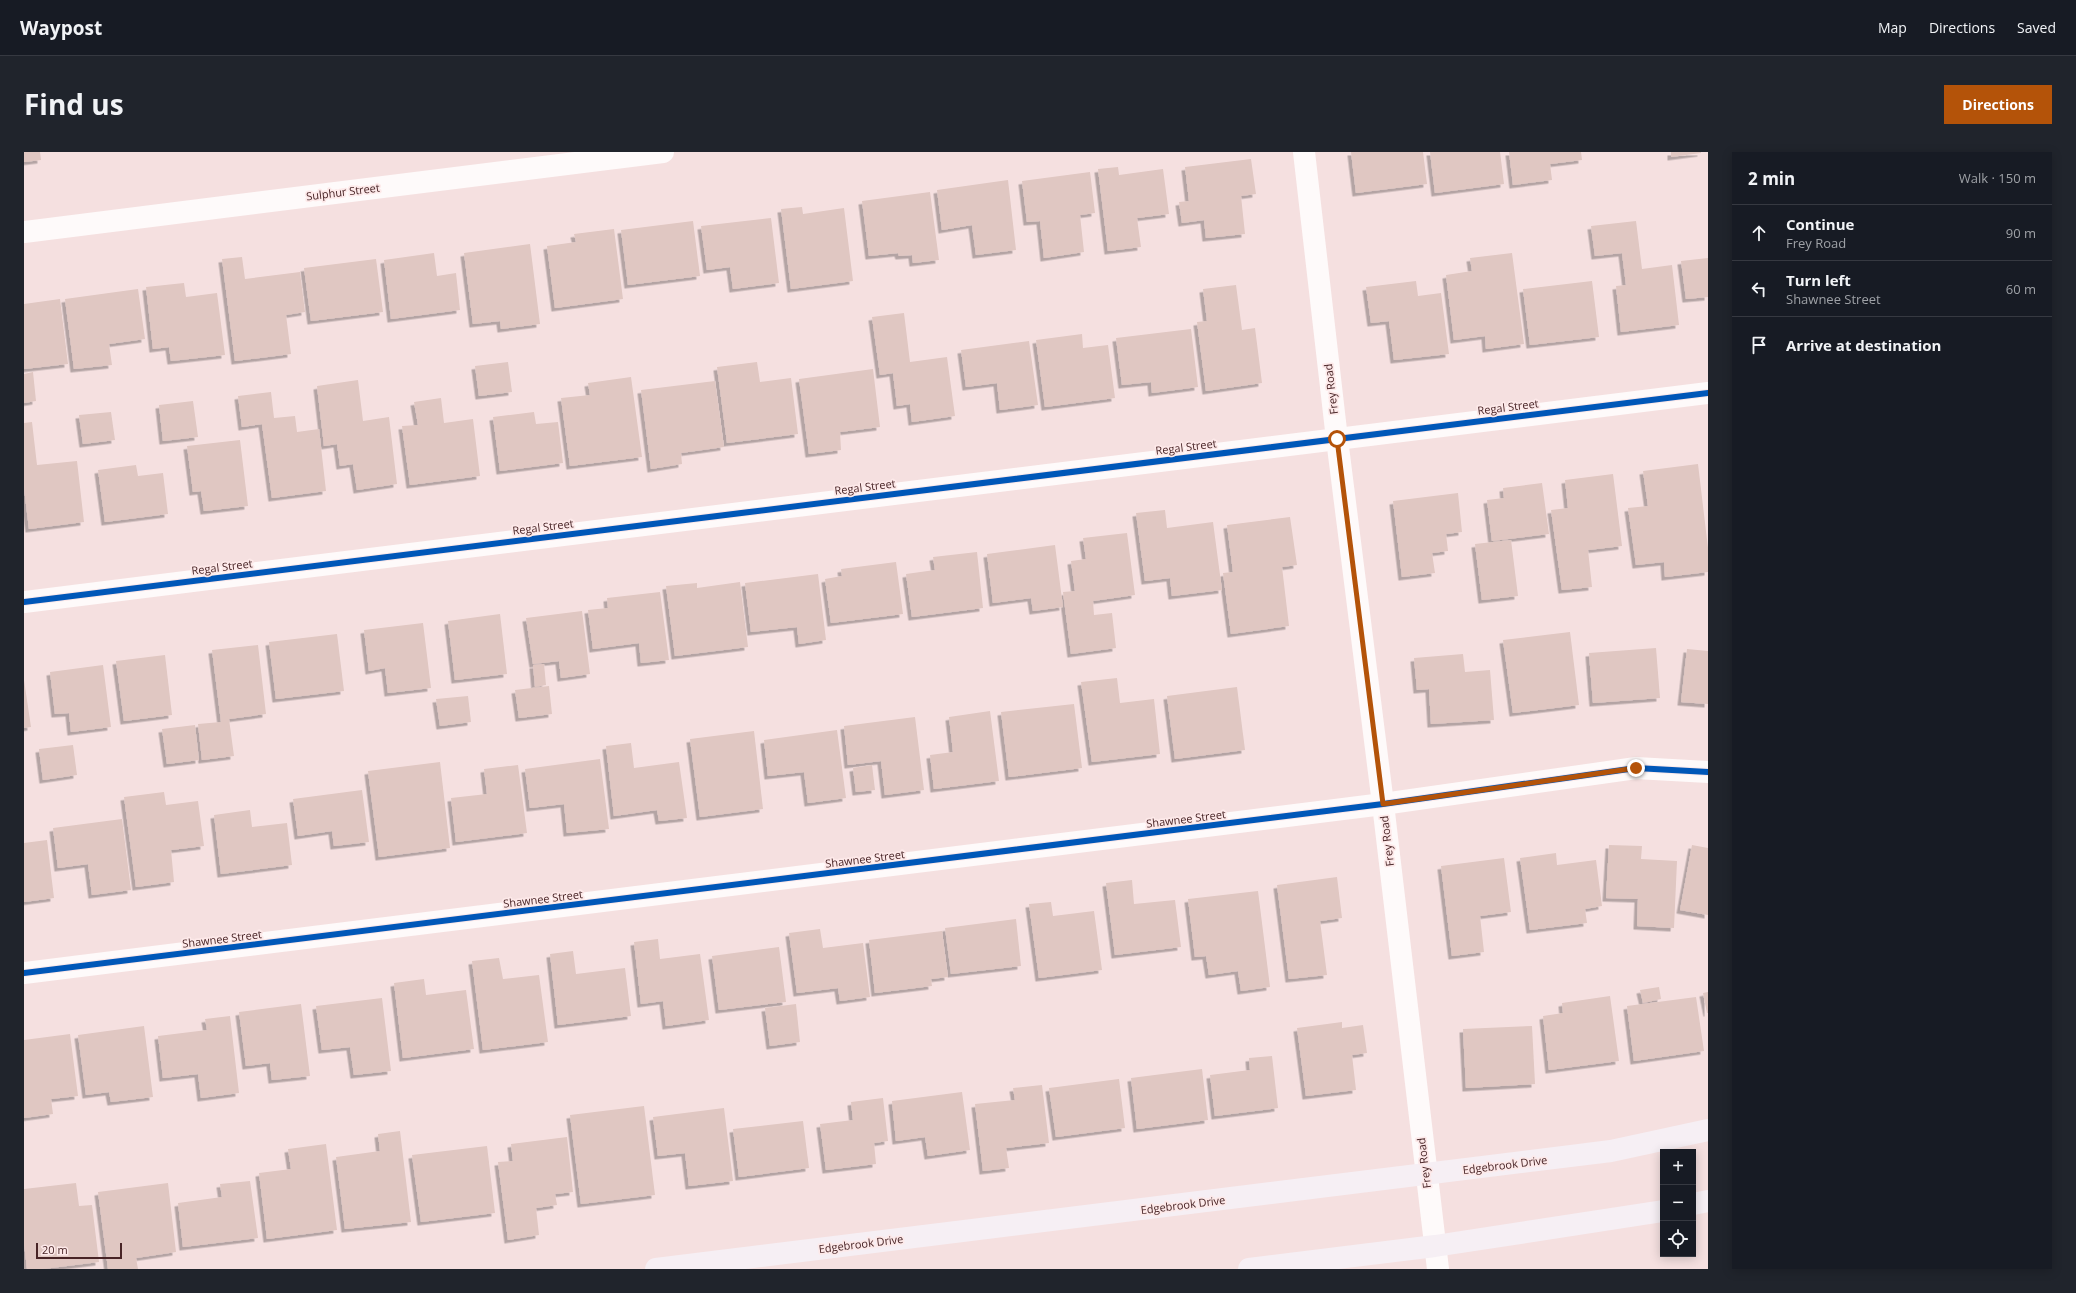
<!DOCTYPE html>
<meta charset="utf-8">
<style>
:root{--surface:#171b24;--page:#20242c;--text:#f1f3f6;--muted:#9ea1a6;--line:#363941;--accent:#b45309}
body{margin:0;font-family:"Open Sans",sans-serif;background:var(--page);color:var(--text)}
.controls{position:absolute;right:12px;bottom:12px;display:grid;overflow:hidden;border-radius:0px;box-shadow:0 2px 10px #0003}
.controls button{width:36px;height:36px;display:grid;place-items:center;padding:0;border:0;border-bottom:1px solid var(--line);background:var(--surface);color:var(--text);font:20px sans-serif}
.scale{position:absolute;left:12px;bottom:10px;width:86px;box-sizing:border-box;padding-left:4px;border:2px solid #482426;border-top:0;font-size:11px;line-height:14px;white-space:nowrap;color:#482426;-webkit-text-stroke:3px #fde9e9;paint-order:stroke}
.stop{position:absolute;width:12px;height:12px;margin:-9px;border:3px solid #b45309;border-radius:50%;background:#fff}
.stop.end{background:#b45309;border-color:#fff;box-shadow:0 1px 4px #0008}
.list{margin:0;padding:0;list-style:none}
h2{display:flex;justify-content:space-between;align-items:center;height:52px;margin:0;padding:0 16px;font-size:17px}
h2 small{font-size:13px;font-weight:400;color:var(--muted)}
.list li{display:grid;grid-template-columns:26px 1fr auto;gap:12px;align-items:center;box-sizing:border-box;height:56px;padding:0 16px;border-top:1px solid var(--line)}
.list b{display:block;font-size:15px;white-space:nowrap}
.list p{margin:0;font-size:13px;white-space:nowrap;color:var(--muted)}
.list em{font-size:13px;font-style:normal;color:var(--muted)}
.icon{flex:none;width:22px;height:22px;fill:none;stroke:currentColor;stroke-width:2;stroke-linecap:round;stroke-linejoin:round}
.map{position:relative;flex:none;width:1684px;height:1117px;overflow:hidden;border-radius:0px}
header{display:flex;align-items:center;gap:24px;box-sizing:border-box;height:56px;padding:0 20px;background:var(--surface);border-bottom:1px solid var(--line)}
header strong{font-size:19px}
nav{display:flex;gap:22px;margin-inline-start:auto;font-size:14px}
.intro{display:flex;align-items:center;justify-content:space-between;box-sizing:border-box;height:96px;padding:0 24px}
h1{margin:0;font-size:28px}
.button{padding:10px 18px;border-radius:0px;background:var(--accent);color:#fff;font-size:14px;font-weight:700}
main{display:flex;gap:24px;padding:0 24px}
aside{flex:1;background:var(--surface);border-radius:0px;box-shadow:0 2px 10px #0003}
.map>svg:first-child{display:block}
.building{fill:#e0c7c2;filter:url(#shadow)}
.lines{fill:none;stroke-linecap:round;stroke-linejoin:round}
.minor{stroke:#fefafa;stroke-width:22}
.major{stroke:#f6eff4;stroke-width:22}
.cycleway-casing{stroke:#fde9e9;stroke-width:8}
.cycleway{stroke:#0057b8;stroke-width:6}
.route{stroke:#b45309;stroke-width:5}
.labels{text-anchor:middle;stroke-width:3.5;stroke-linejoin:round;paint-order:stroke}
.street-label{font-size:11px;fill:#482426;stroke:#fde9e9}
</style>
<header>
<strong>Waypost</strong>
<nav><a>Map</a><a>Directions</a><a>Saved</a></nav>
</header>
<div class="intro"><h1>Find us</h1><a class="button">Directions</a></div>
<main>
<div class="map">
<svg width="1684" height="1117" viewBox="0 0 1684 1117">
<defs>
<filter id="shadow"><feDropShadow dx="-3.5" dy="3.5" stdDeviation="0" flood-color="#0004"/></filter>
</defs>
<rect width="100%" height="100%" fill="#f5e0e0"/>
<g class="building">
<path d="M 0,0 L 16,0 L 17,8 L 0,10 Z"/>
<path d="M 1327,0 L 1399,0 L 1403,32 L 1332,41 Z"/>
<path d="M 1406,0 L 1476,0 L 1480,32 L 1411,41 Z"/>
<path d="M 1485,0 L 1557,0 L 1558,8 L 1526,12 L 1528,28 L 1489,33 Z"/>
<path d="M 1647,0 L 1677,0 L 1677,1 L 1647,5 Z"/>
<path d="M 1227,7 L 1232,42 L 1217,44 L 1221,82 L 1182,86 L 1180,68 L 1158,71 L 1155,50 L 1165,49 L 1161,15 Z"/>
<path d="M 1094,15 L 1095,23 L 1139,17 L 1145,62 L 1113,66 L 1117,95 L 1084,99 L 1074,17 Z"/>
<path d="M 1066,20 L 1071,61 L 1056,63 L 1060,100 L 1020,106 L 1016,69 L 1003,70 L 998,29 Z"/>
<path d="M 984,28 L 992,98 L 952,103 L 948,73 L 918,78 L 913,38 Z"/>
<path d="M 906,40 L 915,108 L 889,111 L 888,103 L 875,104 L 874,101 L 845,104 L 838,49 Z"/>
<path d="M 778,55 L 779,62 L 820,56 L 829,129 L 767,137 L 757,57 Z"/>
<path d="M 747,66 L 755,131 L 709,137 L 706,115 L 683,118 L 677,74 Z"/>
<path d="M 669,69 L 676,124 L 604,133 L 597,78 Z"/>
<path d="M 1612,69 L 1618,117 L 1648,113 L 1655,173 L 1597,180 L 1592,134 L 1602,133 L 1598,101 L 1571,104 L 1567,74 Z"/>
<path d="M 590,77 L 599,147 L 531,156 L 523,94 L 552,90 L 550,82 Z"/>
<path d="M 506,92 L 516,172 L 477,177 L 476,169 L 449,172 L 440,101 Z"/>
<path d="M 410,101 L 413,124 L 432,121 L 436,158 L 367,167 L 360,108 Z"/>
<path d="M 1488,101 L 1500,192 L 1462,197 L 1461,184 L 1430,188 L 1422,123 L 1448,119 L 1446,106 Z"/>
<path d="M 218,105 L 221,127 L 276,120 L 281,160 L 262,163 L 267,202 L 211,209 L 198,107 Z"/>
<path d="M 1684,106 L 1684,145 L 1662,147 L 1657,109 Z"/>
<path d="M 352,107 L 359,160 L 287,169 L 280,116 Z"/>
<path d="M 1392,129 L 1394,144 L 1417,141 L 1425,202 L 1370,208 L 1365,169 L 1347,171 L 1342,135 Z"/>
<path d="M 1568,129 L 1575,185 L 1506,193 L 1499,137 Z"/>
<path d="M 160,131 L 162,145 L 193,141 L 201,203 L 147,209 L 145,195 L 129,197 L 122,135 Z"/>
<path d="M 1212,133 L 1218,178 L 1231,176 L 1238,231 L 1182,239 L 1173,170 L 1183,169 L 1179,137 Z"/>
<path d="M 114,137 L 121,187 L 85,192 L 88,213 L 50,217 L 41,147 Z"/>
<path d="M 36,147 L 44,212 L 0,217 L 0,152 Z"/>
<path d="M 880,161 L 886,210 L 923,205 L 931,264 L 888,270 L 886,252 L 873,254 L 869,221 L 856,223 L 848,165 Z"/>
<path d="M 1167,177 L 1174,235 L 1128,241 L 1127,230 L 1098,233 L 1092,186 Z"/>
<path d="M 1058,182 L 1059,196 L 1084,193 L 1091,246 L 1021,255 L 1012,188 Z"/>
<path d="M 1005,189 L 1014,253 L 976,258 L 973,231 L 942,235 L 937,198 Z"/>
<path d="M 484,210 L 488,240 L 455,244 L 451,214 Z"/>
<path d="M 733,210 L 736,230 L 767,226 L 774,282 L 703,291 L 693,215 Z"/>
<path d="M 849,217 L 856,275 L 816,280 L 817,298 L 785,302 L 775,227 Z"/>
<path d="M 9,220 L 12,249 L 0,251 L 0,222 Z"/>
<path d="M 607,225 L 618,305 L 546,314 L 537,246 L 566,243 L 564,231 Z"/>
<path d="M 334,228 L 339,269 L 365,265 L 373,332 L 333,338 L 329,312 L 316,314 L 313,292 L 300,294 L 293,234 Z"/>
<path d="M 691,229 L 700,295 L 657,301 L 658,312 L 627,317 L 617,238 Z"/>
<path d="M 247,240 L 250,266 L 271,264 L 273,280 L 295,277 L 302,339 L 248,346 L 238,272 L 218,275 L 214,244 Z"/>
<path d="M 417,246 L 420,271 L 449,267 L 456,324 L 386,333 L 378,274 L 394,273 L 390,250 Z"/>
<path d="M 169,249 L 174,285 L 139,289 L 135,253 Z"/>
<path d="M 87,260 L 91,288 L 59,292 L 55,263 Z"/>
<path d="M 510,260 L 512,272 L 534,270 L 539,311 L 476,319 L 469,265 Z"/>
<path d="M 8,270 L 13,313 L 53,309 L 60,370 L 5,377 L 0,336 L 0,271 Z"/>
<path d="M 216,288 L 224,354 L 180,359 L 177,339 L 169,340 L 163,294 Z"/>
<path d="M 1674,312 L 1684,396 L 1684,420 L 1641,425 L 1640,410 L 1612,413 L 1604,356 L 1624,354 L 1619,319 Z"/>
<path d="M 112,313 L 114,324 L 139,321 L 144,362 L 81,370 L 74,318 Z"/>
<path d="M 1589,322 L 1598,394 L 1564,398 L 1568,435 L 1538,438 L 1527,358 L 1544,356 L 1541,328 Z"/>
<path d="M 1518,331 L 1525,382 L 1468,389 L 1463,348 L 1480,346 L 1479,336 Z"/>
<path d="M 1434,341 L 1438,380 L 1422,382 L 1424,399 L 1408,401 L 1411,421 L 1378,425 L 1369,349 Z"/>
<path d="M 1141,358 L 1143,376 L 1189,370 L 1198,438 L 1148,444 L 1146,426 L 1121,429 L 1112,361 Z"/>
<path d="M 1266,365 L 1273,413 L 1258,415 L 1265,474 L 1207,482 L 1199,421 L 1209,420 L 1203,373 Z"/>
<path d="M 1103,381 L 1111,443 L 1069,449 L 1070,463 L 1088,461 L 1092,496 L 1047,502 L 1039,440 L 1051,439 L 1047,409 L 1062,407 L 1059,386 Z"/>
<path d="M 1487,388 L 1494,444 L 1458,448 L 1451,392 Z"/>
<path d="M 1031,393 L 1039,455 L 1009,459 L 1007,446 L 969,451 L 963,402 Z"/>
<path d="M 953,400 L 959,456 L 888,465 L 882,422 L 911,418 L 909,405 Z"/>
<path d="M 872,410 L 879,462 L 807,471 L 801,427 L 818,424 L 817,417 Z"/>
<path d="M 794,422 L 802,488 L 775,492 L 773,475 L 727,480 L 721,431 Z"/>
<path d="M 716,430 L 724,495 L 651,504 L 642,434 L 673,431 L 673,436 Z"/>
<path d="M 636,440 L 645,508 L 617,511 L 615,491 L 569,497 L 564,458 L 584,456 L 583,446 Z"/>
<path d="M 558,459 L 566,522 L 537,526 L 535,509 L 509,512 L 502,466 Z"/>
<path d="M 476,462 L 483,522 L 431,528 L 424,469 Z"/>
<path d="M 399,471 L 407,536 L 364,541 L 361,516 L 345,519 L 340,478 Z"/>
<path d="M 1546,480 L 1555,553 L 1489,561 L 1479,488 Z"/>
<path d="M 313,482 L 320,539 L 252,547 L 245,490 Z"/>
<path d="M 234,493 L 242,562 L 205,567 L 210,604 L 178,608 L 174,572 L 197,570 L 188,498 Z"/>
<path d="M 1632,496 L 1636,546 L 1569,551 L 1565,501 Z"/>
<path d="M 1663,497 L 1684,499 L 1684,552 L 1657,550 Z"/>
<path d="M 1439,502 L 1441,520 L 1466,518 L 1470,568 L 1407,572 L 1405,537 L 1393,538 L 1390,506 Z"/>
<path d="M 141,503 L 148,563 L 100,569 L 92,509 Z"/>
<path d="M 520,512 L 522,533 L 511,535 L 509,513 Z"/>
<path d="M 79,513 L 87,575 L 47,580 L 45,561 L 31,562 L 26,520 Z"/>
<path d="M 1093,526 L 1096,551 L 1130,547 L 1136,602 L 1068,610 L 1057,530 Z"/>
<path d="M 0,528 L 7,575 L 0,576 Z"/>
<path d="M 525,534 L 528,562 L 495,566 L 491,538 Z"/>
<path d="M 1213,535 L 1221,598 L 1151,607 L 1143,544 Z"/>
<path d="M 444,544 L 447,570 L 416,574 L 412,547 Z"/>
<path d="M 1050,552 L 1058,616 L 985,625 L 977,560 Z"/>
<path d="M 966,559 L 975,629 L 910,637 L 906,603 L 929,600 L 925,565 Z"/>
<path d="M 891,565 L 900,638 L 861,643 L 857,609 L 824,613 L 820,574 Z"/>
<path d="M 171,573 L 175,608 L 143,612 L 138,577 Z"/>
<path d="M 813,578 L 822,646 L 784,651 L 780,620 L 744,624 L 740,588 Z"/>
<path d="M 730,579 L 739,657 L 676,665 L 666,587 Z"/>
<path d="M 607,591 L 610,616 L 655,610 L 663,666 L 635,669 L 633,658 L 590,664 L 582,594 Z"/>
<path d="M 49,593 L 53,623 L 19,628 L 15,597 Z"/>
<path d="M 576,607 L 585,677 L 543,681 L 540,652 L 506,656 L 501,617 Z"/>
<path d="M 416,610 L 426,696 L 355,705 L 344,619 Z"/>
<path d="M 494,613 L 503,681 L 432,690 L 427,646 L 463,642 L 460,617 Z"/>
<path d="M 848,613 L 851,638 L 832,640 L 829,616 Z"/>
<path d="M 338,638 L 345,690 L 310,694 L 308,679 L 274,684 L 269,647 Z"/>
<path d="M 140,640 L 142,653 L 174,649 L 180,694 L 147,698 L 150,730 L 112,735 L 100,645 Z"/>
<path d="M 226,658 L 228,675 L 263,671 L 268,713 L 197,722 L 190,663 Z"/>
<path d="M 98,667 L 107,738 L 68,743 L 64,712 L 34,716 L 29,676 Z"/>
<path d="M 23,688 L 30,746 L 0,750 L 0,691 Z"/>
<path d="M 1585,693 L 1618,694 L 1617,707 L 1653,709 L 1650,776 L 1613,774 L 1614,747 L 1582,746 Z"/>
<path d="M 1668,693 L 1684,696 L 1684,763 L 1656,758 Z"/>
<path d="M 1532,701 L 1533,713 L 1572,708 L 1578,754 L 1561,757 L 1563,771 L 1506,778 L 1496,706 Z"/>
<path d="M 1480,706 L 1487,760 L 1456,764 L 1460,800 L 1428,804 L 1417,714 Z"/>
<path d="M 1313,725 L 1318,766 L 1296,769 L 1303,823 L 1265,827 L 1253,733 Z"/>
<path d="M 1108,728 L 1110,752 L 1151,748 L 1157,795 L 1091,803 L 1082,731 Z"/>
<path d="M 1234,739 L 1246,835 L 1217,839 L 1214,819 L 1185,823 L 1182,804 L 1171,805 L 1164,747 Z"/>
<path d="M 1027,750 L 1029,764 L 1070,759 L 1078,818 L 1015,826 L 1005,752 Z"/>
<path d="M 992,767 L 997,814 L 927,822 L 921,776 Z"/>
<path d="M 796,777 L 799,796 L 839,791 L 846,845 L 816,849 L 814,836 L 773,841 L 765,781 Z"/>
<path d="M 918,779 L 924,825 L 907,827 L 908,834 L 851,841 L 845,788 Z"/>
<path d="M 634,787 L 636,807 L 676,802 L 685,868 L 642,874 L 639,849 L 617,852 L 610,790 Z"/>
<path d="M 755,795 L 762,850 L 695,858 L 688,804 Z"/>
<path d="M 549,799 L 552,822 L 601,816 L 607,864 L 534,873 L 526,802 Z"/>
<path d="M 475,806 L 479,827 L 515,823 L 524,890 L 459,898 L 448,809 Z"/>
<path d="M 400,827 L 402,843 L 442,838 L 450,897 L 379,906 L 370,831 Z"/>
<path d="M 1635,835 L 1637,847 L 1619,851 L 1616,838 Z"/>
<path d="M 1684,840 L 1684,861 L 1683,861 L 1679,841 Z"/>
<path d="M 1586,844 L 1595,909 L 1525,918 L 1519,864 L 1539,861 L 1538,851 Z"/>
<path d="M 1672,845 L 1680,899 L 1610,909 L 1603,854 Z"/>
<path d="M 358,846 L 367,919 L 330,923 L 326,895 L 298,898 L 292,854 Z"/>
<path d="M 277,852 L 286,924 L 248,928 L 246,911 L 222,914 L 215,860 Z"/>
<path d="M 772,852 L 776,890 L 746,894 L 741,856 Z"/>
<path d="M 206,864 L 215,941 L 177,946 L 174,922 L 139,926 L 134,884 L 183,878 L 181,867 Z"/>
<path d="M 1318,870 L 1318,876 L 1339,873 L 1343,901 L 1328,903 L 1332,938 L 1282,944 L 1273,876 Z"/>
<path d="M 120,874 L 129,945 L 87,950 L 85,940 L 62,943 L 54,883 Z"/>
<path d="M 1508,874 L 1511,932 L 1442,936 L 1439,877 Z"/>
<path d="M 46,882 L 54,944 L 27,947 L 29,962 L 0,966 L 0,888 Z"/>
<path d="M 1248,904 L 1254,956 L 1191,964 L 1186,923 L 1226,918 L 1225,906 Z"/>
<path d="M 1178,917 L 1184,968 L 1113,977 L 1107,926 Z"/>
<path d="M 1095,927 L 1101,976 L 1032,985 L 1025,936 Z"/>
<path d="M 1018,933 L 1025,991 L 982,996 L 985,1016 L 959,1019 L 951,952 L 991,948 L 989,936 Z"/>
<path d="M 938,940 L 946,998 L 904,1004 L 901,985 L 872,989 L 868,949 Z"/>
<path d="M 859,946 L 864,989 L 850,991 L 852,1012 L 802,1018 L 796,972 L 829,968 L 827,950 Z"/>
<path d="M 620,954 L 631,1043 L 557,1052 L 546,963 Z"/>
<path d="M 700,956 L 709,1029 L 665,1034 L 661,1001 L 634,1004 L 629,965 Z"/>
<path d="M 779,969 L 785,1016 L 715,1025 L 709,977 Z"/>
<path d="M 376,979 L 387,1070 L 321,1077 L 312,1005 L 356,999 L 354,982 Z"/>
<path d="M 543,985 L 549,1040 L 531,1042 L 533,1053 L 512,1056 L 515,1083 L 484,1088 L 474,1010 L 489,1009 L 487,992 Z"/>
<path d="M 302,992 L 313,1078 L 243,1087 L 235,1021 L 267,1017 L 264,997 Z"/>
<path d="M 463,994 L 471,1061 L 397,1070 L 388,1003 Z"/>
<path d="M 226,1029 L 234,1086 L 159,1095 L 154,1051 L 198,1045 L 196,1032 Z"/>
<path d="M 52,1031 L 55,1054 L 68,1053 L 75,1110 L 19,1117 L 3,1117 L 0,1091 L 0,1037 Z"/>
<path d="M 144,1031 L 152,1100 L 112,1106 L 114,1117 L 84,1117 L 74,1040 Z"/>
</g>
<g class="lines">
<g class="minor">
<path d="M 1280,0 L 1313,287 L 1359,652 L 1414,1117"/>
<path d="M 0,80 L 639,0"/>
<path d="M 0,450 L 1684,241"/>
<path d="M 0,821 L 1359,652 L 1612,616 L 1684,620"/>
</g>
<g class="major">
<path d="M 1669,1052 L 1684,1049"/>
<path d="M 632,1117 L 1587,999 L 1684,978"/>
<path d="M 1225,1117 L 1411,1094 L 1639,1059"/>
</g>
<defs>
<g id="cycleway">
<path d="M 0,450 L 1684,241"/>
<path d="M 0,821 L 1359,652 L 1612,616 L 1684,620"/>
</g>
</defs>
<use href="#cycleway" class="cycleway-casing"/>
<use href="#cycleway" class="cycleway"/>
</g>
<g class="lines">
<path class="route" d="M 1313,287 L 1359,652 L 1612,616"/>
</g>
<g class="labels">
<g class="street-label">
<text transform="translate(319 40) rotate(-7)" y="4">Sulphur Street</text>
<text transform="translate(1307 237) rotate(-97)" y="4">Frey Road</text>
<text transform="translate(1484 255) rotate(-7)" y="4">Regal Street</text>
<text transform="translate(1162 295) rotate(-7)" y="4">Regal Street</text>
<text transform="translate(841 335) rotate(-7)" y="4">Regal Street</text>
<text transform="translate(519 375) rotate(-7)" y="4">Regal Street</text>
<text transform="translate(198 415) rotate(-7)" y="4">Regal Street</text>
<text transform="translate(1162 667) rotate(-7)" y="4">Shawnee Street</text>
<text transform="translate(1363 689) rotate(-97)" y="4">Frey Road</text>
<text transform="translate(841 707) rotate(-7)" y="4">Shawnee Street</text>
<text transform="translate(519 747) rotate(-7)" y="4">Shawnee Street</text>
<text transform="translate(198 787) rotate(-7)" y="4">Shawnee Street</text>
<text transform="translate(1400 1011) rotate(-97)" y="4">Frey Road</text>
<text transform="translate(1481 1013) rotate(-7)" y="4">Edgebrook Drive</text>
<text transform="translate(1159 1053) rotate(-7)" y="4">Edgebrook Drive</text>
<text transform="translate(837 1092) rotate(-7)" y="4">Edgebrook Drive</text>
</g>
</g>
</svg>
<div class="controls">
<button>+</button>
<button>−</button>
<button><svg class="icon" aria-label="locate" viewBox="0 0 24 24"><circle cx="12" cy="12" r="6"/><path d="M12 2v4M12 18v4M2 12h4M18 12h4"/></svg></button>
</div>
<div class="scale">20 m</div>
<div class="stop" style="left:1313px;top:287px"></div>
<div class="stop end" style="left:1612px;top:616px"></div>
</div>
<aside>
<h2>2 min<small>Walk · 150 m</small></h2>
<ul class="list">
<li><svg class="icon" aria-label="ahead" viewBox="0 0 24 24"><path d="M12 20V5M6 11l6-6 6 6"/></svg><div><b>Continue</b><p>Frey Road</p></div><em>90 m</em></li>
<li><svg class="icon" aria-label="left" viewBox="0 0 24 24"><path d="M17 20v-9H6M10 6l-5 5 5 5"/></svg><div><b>Turn left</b><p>Shawnee Street</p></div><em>60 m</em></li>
<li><svg class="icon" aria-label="arrive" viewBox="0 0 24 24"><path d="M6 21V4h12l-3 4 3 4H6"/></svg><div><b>Arrive at destination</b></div></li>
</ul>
</aside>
</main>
